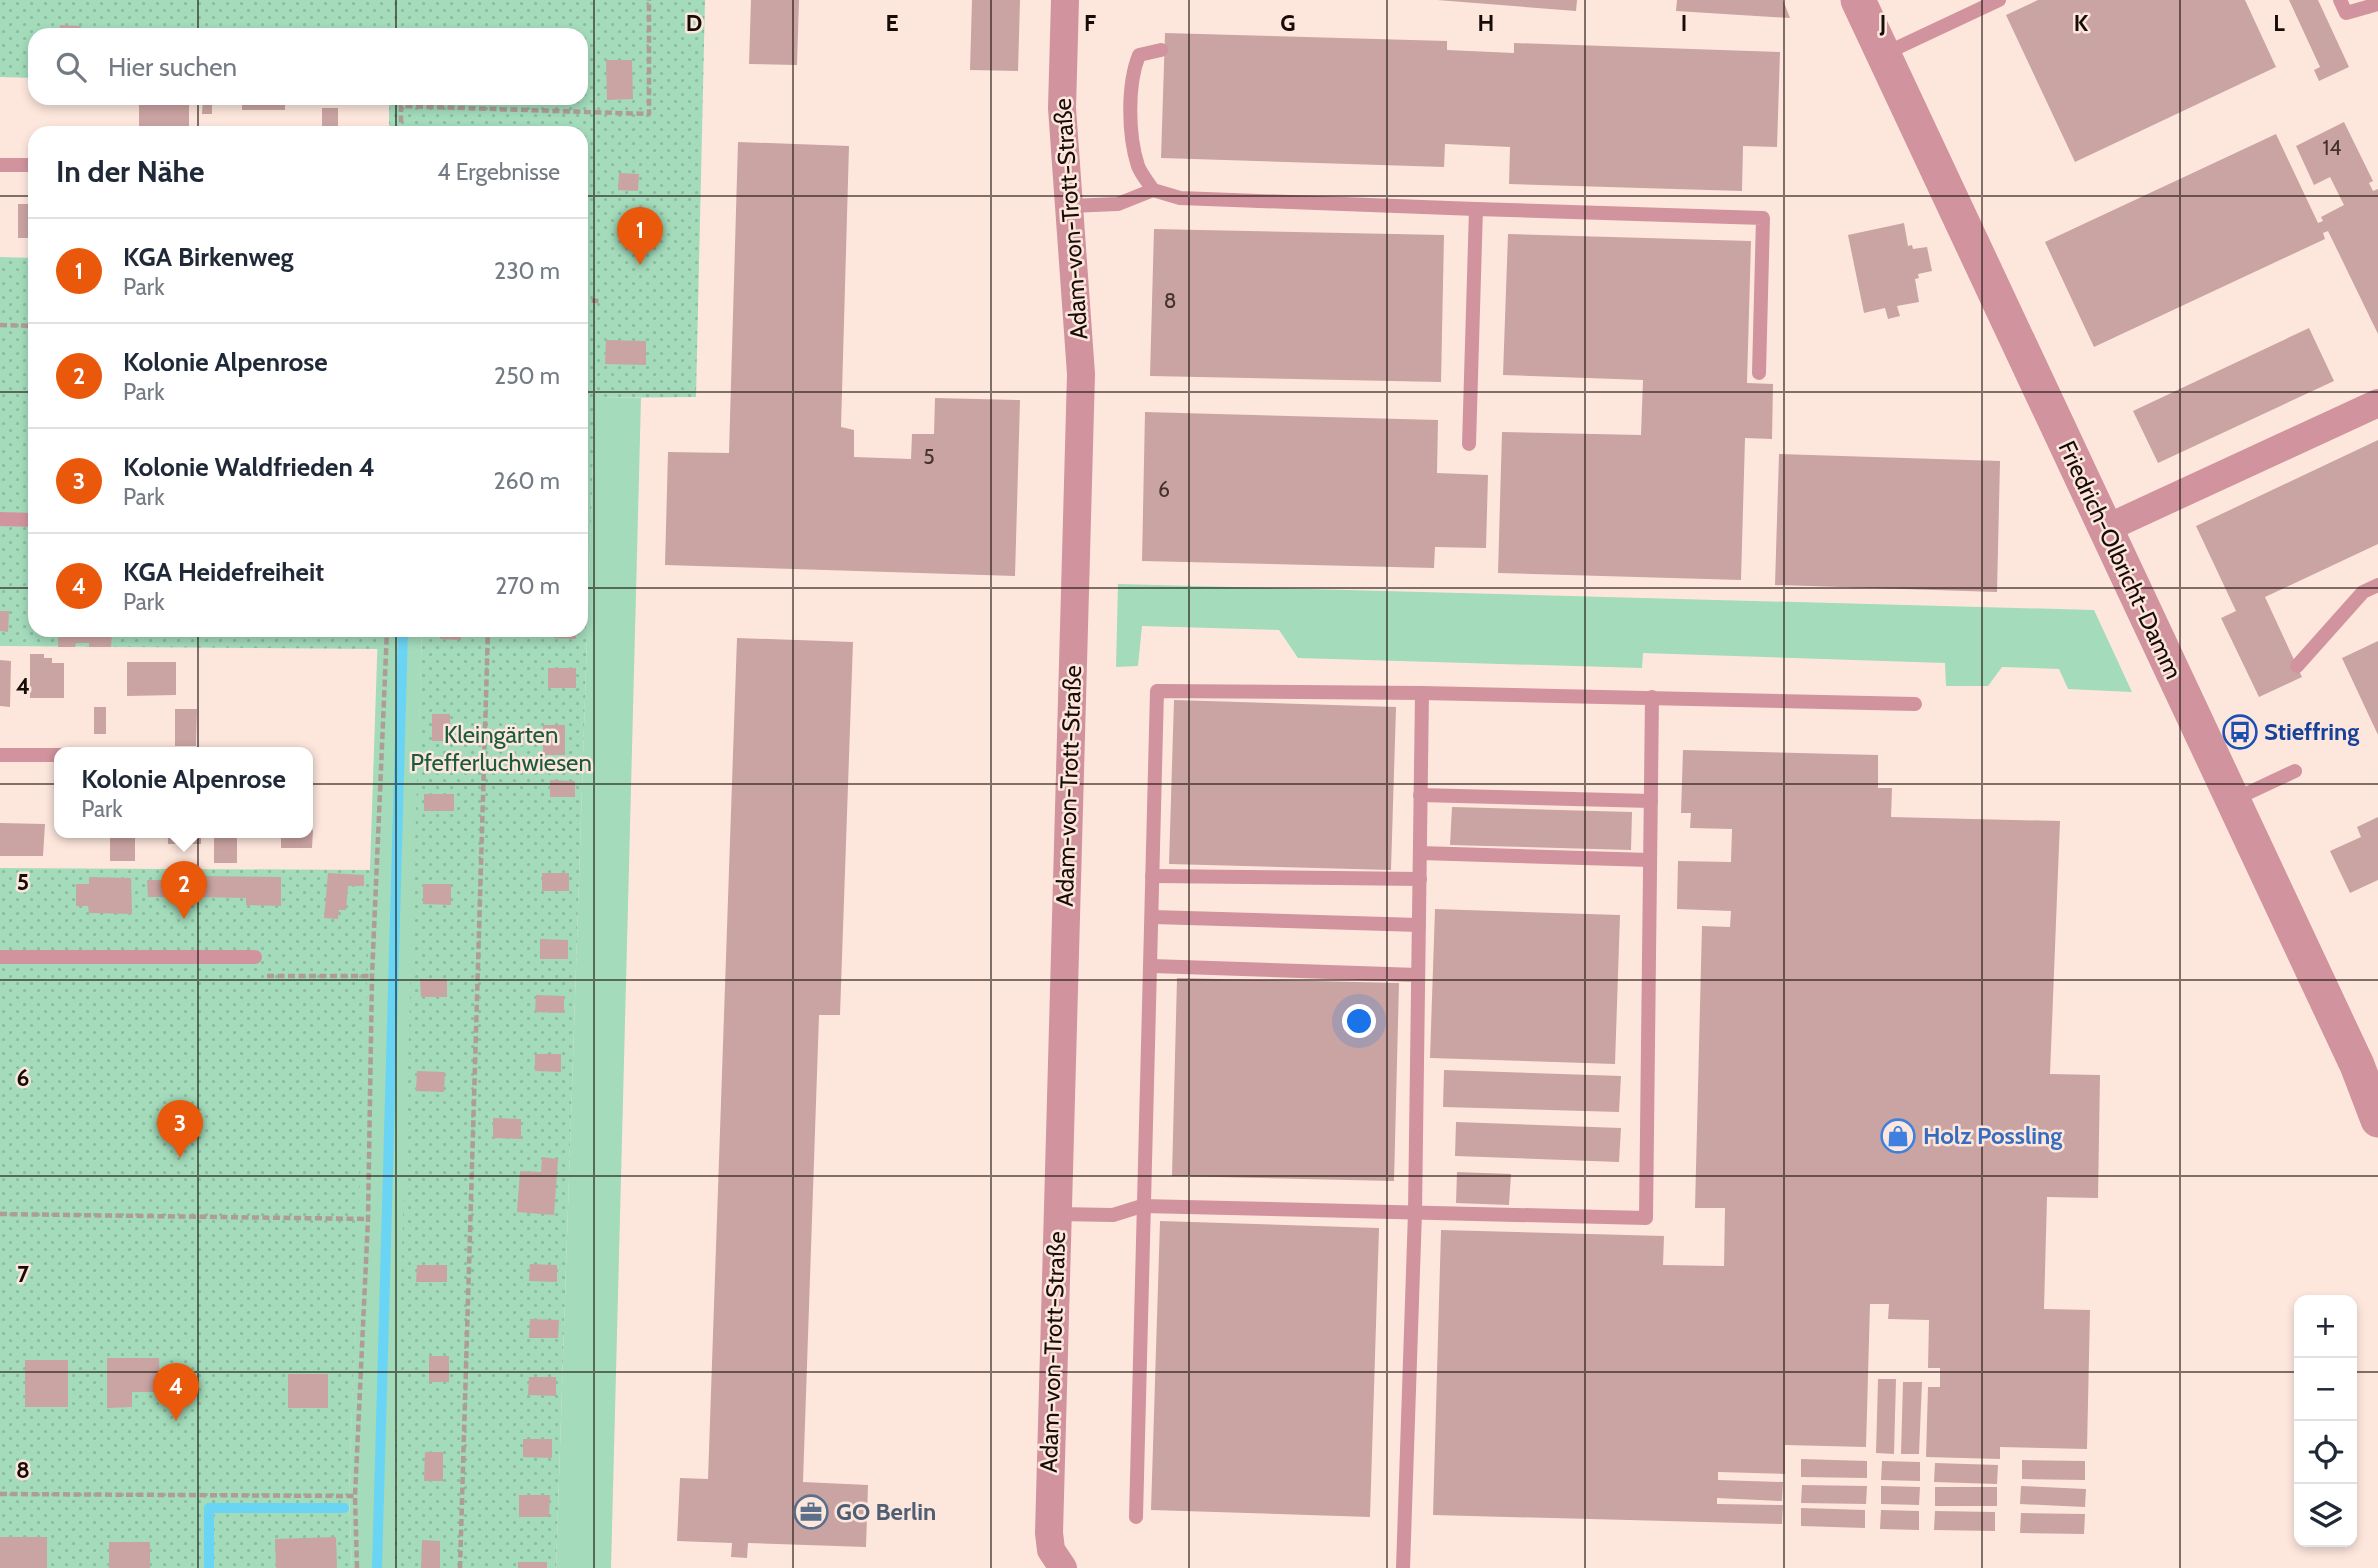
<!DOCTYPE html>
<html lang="de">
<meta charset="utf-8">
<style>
:root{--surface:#fff;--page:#f2f2f3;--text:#1f2937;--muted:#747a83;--line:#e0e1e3;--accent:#ea580c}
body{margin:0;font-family:Cabin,sans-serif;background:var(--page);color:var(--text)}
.controls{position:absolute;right:21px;bottom:21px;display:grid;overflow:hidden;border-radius:14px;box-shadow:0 4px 10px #0003}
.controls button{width:63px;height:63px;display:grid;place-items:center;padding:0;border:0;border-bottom:2px solid var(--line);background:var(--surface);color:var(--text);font:35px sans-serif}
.you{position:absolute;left:1360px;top:1022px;width:24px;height:24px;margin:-18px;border:5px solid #fff;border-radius:50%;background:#1a73e8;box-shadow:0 0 0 10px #1a73e833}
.badge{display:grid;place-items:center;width:46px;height:46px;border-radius:50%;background:var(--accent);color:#fff;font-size:23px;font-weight:700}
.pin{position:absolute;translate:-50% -58px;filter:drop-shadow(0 2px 4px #0008)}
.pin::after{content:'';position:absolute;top:37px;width:24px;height:21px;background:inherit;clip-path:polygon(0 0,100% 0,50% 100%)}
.popup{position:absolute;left:54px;top:747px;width:259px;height:91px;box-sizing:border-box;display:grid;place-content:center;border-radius:14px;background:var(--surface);filter:drop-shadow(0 2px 5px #0005);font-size:23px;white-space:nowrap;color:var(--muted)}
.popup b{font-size:26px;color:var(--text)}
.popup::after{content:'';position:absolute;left:50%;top:100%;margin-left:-14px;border:14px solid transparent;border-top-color:var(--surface)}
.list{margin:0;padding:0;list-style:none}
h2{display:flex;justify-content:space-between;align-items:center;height:91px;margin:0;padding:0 28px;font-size:30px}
h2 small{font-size:23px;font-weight:400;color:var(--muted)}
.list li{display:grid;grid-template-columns:46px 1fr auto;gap:21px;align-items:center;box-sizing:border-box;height:105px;padding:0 28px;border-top:2px solid var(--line)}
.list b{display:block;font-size:26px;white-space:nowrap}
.list p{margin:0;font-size:23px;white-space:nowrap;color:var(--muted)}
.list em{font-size:23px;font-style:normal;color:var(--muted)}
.icon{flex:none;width:38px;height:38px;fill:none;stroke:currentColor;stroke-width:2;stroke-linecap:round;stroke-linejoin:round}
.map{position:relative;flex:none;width:2378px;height:1568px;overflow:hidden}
.search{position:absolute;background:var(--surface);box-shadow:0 4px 10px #0003;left:28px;top:28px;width:560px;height:77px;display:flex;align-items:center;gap:18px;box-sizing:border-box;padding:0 24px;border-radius:21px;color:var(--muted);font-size:26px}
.panel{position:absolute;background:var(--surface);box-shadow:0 4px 10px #0003;left:28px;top:126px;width:560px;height:511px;border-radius:21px}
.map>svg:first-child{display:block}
.green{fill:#a3dbbb}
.garden{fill:url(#garden-dots)}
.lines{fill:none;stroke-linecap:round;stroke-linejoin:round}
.stream{stroke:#6ad4f4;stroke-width:10}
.building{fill:#caa4a2}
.path{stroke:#af9d95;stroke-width:4.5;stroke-dasharray:7 3.5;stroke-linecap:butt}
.service{stroke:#d1949f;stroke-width:14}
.minor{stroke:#d1949f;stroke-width:28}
.tertiary{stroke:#d1949f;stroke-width:35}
.grid{fill:none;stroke:#170c07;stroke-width:2;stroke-opacity:0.55}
.labels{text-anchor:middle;stroke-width:5;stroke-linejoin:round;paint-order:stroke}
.number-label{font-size:21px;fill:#44322e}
.street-label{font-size:24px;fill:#170c07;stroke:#fde7dd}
.transit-label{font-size:24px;font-weight:bold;fill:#164399;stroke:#fde7dd;text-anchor:start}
.park-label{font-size:24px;fill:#1a5b3d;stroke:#fde7dd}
.shop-label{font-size:24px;font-weight:bold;fill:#366cbe;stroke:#fde7dd;text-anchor:start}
.service-label{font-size:24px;font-weight:bold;fill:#4e5e75;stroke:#fde7dd;text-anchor:start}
.grid-label{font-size:23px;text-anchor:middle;font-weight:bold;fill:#170c07;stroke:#fde7dd;stroke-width:5;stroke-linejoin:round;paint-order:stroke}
</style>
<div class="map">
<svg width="2378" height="1568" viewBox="0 0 2378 1568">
<defs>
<pattern id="garden-dots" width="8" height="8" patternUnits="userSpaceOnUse" patternTransform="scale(1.75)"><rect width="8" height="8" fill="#a3dbbb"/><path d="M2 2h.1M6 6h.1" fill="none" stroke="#8cbb9f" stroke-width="1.8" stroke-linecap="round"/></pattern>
</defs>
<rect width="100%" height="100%" fill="#fde7dd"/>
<g class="green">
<path d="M 595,398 L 641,398 L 611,1568 L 556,1568 Z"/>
<path d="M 1118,584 L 2094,610 L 2132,692 L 2068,689 L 2059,669 L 2002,667 L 1988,686 L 1946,686 L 1945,663 L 1643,653 L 1642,668 L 1298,658 L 1279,630 L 1142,626 L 1138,666 L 1116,667 Z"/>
<path d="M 378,630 L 422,630 L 395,1568 L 352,1568 L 349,1494 Z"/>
</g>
<g class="garden">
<path d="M 0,0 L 705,0 L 696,397 L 595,398 L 556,1568 L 395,1568 L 396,1434 L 422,630 L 581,630 L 581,133 L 389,133 L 389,101 L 305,98 L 581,98 L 581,35 L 35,35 L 35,78 L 0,77 Z"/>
<path d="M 0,257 L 35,258 L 35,630 L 378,630 L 378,649 L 0,646 Z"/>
<path d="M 0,868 L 371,870 L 349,1494 L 352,1568 L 0,1568 Z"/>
</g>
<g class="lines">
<g class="stream">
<path d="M 209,1568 L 209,1508 L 344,1508"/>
<path d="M 377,1568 L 403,630"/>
</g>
</g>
<g class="building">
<path d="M 751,0 L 799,0 L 797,65 L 749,64 Z"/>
<path d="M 972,0 L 1020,0 L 1018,71 L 970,70 Z"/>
<path d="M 1437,0 L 1577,0 L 1576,11 Z"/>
<path d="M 1677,0 L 1783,0 L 1790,18 L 1676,11 Z"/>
<path d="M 2038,0 L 2245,0 L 2276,67 L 2075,162 L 2006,15 Z"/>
<path d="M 2289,0 L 2318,0 L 2349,67 L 2319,81 L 2314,70 L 2320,67 Z"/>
<path d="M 60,25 L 81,26 L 80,35 L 59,35 Z"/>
<path d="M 244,29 L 244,35 L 213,35 L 213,30 Z"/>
<path d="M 1165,33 L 1447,41 L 1447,50 L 1514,53 L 1514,43 L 1780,52 L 1777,147 L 1743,146 L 1742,191 L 1509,184 L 1510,147 L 1445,144 L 1444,167 L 1161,158 Z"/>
<path d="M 32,37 L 35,37 L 35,77 L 30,77 Z"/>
<path d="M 606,60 L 632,60 L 633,99 L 607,100 Z"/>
<path d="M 109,98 L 130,98 L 130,105 L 108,105 Z"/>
<rect x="139" y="98" width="50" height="34"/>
<path d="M 203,98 L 212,98 L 212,114 L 202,114 Z"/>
<rect x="242" y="98" width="43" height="12"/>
<rect x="322" y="108" width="16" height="25"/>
<path d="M 2344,122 L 2373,181 L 2369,183 L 2373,191 L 2378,189 L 2378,334 L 2328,231 L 2323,233 L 2325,239 L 2094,347 L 2045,242 L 2276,134 L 2318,223 L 2323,221 L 2321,217 L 2344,205 L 2330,177 L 2314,185 L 2296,146 Z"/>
<path d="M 738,142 L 849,146 L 841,427 L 854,430 L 854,457 L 911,459 L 912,434 L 934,434 L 935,398 L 1020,400 L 1015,576 L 665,565 L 668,452 L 729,453 Z"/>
<path d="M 619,173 L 639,174 L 638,191 L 618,190 Z"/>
<rect x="18" y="204" width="17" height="34"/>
<path d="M 1904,223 L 1908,246 L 1912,245 L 1913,249 L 1927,247 L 1932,271 L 1918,274 L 1919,278 L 1915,279 L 1919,302 L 1897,306 L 1900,316 L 1888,319 L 1885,308 L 1864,313 L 1848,235 Z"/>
<path d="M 1154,229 L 1444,235 L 1441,382 L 1150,376 Z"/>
<path d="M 1508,234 L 1751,241 L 1747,383 L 1773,384 L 1772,439 L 1745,438 L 1741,580 L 1498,573 L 1502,432 L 1641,435 L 1643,380 L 1503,375 Z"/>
<path d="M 2309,328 L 2334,381 L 2158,463 L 2133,411 Z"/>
<path d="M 606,340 L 646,341 L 646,365 L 605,364 Z"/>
<path d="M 1145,412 L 1438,420 L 1437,473 L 1488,475 L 1486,548 L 1435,547 L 1434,568 L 1142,561 Z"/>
<path d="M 2378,440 L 2378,544 L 2265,597 L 2302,677 L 2259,697 L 2221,618 L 2236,611 L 2196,526 Z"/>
<path d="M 1779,454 L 2000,461 L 1997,592 L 1775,585 Z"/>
<path d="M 0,611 L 9,611 L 8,632 L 0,631 Z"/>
<path d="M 58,630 L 89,630 L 89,635 L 112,635 L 111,647 L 89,647 L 89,643 L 76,643 L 75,647 L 58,647 Z"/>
<path d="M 140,630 L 204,630 L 204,637 L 140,635 Z"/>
<path d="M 440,630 L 461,630 L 461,640 L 440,639 Z"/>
<path d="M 554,630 L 576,630 L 576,639 L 554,638 Z"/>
<path d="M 737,638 L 853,642 L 840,1015 L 819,1015 L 803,1482 L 868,1485 L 866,1547 L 748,1543 L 747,1558 L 731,1557 L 732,1543 L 677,1541 L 680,1478 L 708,1479 Z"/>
<path d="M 2378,641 L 2378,735 L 2342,658 Z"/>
<path d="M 30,654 L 44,654 L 44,658 L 52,658 L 52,663 L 64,663 L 64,698 L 30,698 Z"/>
<path d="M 0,660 L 11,661 L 10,707 L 0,706 Z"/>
<path d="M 127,662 L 176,662 L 176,695 L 127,696 Z"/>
<rect x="548" y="668" width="28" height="20"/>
<path d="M 1174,700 L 1396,707 L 1391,870 L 1169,864 Z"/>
<rect x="94" y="707" width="12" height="27"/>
<path d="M 175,709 L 197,709 L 196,746 L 175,746 Z"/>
<rect x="432" y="714" width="18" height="27"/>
<rect x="543" y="725" width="22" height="30"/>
<path d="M 1683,750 L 1878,755 L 1878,788 L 1892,788 L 1891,817 L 2060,821 L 2050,1074 L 2100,1075 L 2098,1198 L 2047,1197 L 2044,1309 L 2090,1310 L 2087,1449 L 2000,1447 L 2000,1459 L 1926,1457 L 1928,1387 L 1940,1387 L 1940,1368 L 1928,1368 L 1929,1320 L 1888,1319 L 1889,1304 L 1870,1304 L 1866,1447 L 1785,1445 L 1785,1474 L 1718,1472 L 1718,1480 L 1783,1482 L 1782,1501 L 1717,1498 L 1717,1504 L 1783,1505 L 1782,1524 L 1433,1515 L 1441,1230 L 1664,1236 L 1663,1265 L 1724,1266 L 1725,1208 L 1695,1208 L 1702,926 L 1730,927 L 1731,911 L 1677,909 L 1678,861 L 1731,862 L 1732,829 L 1690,828 L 1691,813 L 1681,813 Z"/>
<path d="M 550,780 L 575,781 L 575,797 L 550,797 Z"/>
<rect x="424" y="794" width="30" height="17"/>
<path d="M 1452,807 L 1632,812 L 1631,850 L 1450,845 Z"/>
<path d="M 2378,817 L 2378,880 L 2350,893 L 2330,851 L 2361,837 L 2357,827 Z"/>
<path d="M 0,823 L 45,824 L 43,856 L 0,856 Z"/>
<path d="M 308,830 L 313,830 L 312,848 L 281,848 L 281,833 L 308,833 Z"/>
<rect x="110" y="833" width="25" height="28"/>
<rect x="168" y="833" width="33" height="11"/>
<rect x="214" y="837" width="23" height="26"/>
<path d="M 328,873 L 364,875 L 364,886 L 348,886 L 346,910 L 339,910 L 338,919 L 324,918 Z"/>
<rect x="542" y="873" width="27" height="18"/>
<path d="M 197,876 L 281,877 L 281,906 L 246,905 L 246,898 L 196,897 Z"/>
<path d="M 89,877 L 131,878 L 132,914 L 89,913 L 88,906 L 76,906 L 76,884 L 89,884 Z"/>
<path d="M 147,880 L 166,880 L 165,897 L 148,897 Z"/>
<path d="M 423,884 L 451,884 L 451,905 L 423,904 Z"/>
<path d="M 1435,909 L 1620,915 L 1615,1064 L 1430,1058 Z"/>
<path d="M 540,939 L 568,940 L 568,959 L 540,959 Z"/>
<path d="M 1177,978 L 1399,983 L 1394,1181 L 1172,1176 Z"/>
<path d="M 420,979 L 447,979 L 447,997 L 421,997 Z"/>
<path d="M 536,995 L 564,996 L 564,1013 L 535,1012 Z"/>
<path d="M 535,1054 L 561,1054 L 561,1072 L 535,1071 Z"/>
<path d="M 1444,1070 L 1621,1076 L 1619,1112 L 1443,1107 Z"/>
<path d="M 417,1071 L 445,1072 L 444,1092 L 416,1091 Z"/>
<path d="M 493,1118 L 521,1119 L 521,1139 L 493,1138 Z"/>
<path d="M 1456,1122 L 1621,1128 L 1619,1162 L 1455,1156 Z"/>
<path d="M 542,1157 L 558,1159 L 554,1215 L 517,1212 L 520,1171 L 541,1172 Z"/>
<path d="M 1457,1172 L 1511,1174 L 1509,1205 L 1456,1203 Z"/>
<path d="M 1160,1221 L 1379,1228 L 1370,1517 L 1151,1510 Z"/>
<path d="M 530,1264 L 557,1265 L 557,1282 L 529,1281 Z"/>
<path d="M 417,1265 L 447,1265 L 447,1282 L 416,1282 Z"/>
<path d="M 530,1319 L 559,1320 L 558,1338 L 529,1338 Z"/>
<rect x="429" y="1356" width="20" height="26"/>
<path d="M 107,1358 L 159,1358 L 160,1392 L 132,1392 L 132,1407 L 107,1408 Z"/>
<rect x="25" y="1360" width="43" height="47"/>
<rect x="288" y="1374" width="40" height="34"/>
<path d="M 529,1377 L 556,1377 L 556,1396 L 528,1395 Z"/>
<path d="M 1878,1379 L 1896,1379 L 1894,1454 L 1876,1453 Z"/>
<path d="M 1903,1382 L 1922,1382 L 1919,1454 L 1901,1454 Z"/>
<path d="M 523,1439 L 552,1439 L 552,1458 L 523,1457 Z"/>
<path d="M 425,1452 L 443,1452 L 443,1481 L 424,1481 Z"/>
<path d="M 1801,1459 L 1867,1461 L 1867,1478 L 1801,1477 Z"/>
<path d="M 2022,1460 L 2085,1461 L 2085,1480 L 2022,1479 Z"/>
<path d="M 1882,1461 L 1920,1462 L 1920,1481 L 1881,1480 Z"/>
<path d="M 1935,1463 L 1998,1465 L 1997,1484 L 1934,1482 Z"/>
<path d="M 1802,1485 L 1867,1486 L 1866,1504 L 1801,1503 Z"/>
<path d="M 1881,1486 L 1920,1487 L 1919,1505 L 1881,1504 Z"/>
<path d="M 2021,1486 L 2086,1489 L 2085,1507 L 2020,1504 Z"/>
<rect x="1935" y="1487" width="62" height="19"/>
<path d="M 519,1495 L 550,1495 L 549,1517 L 519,1517 Z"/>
<path d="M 1801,1508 L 1865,1510 L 1865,1528 L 1801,1526 Z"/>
<path d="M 1881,1510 L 1919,1511 L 1919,1530 L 1880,1529 Z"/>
<path d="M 1935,1511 L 1995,1512 L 1995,1531 L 1934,1530 Z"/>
<path d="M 2021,1513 L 2085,1514 L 2084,1534 L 2020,1533 Z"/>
<rect x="0" y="1537" width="47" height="31"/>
<path d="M 336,1537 L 337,1568 L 276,1568 L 275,1539 Z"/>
<path d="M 422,1540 L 440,1541 L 440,1568 L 421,1568 Z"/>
<rect x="109" y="1542" width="41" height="26"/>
<rect x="518" y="1562" width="29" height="6"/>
</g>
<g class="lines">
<g class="path">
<path d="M 401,133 L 401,106 L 649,114 L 649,0"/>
<path d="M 581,300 L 600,301"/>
<path d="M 0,325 L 35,326"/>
<path d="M 267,976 L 372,976"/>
<path d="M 0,1214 L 368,1219"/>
<path d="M 0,1494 L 355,1496"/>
<path d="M 357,1568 L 355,1496 L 368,1219 L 372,976 L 387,630"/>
<path d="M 460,1568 L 488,630"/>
</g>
<g class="service">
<path d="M 2340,0 L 2346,13 L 2378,4"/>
<path d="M 1161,50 L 1139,55 C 1127,85 1128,135 1138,166 C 1141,174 1148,182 1153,190 L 1180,198 L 1476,209 L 1469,444"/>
<path d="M 1884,54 L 1999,0"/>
<path d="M 0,165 L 35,165"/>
<path d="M 1070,206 L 1118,204 L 1153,190"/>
<path d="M 1476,209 L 1763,218 L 1759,373"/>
<path d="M 0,519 L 35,520"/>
<path d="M 2297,666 L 2363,592 L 2378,585"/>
<path d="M 0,755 L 60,755"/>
<path d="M 1420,795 L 1651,801"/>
<path d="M 2233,800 L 2295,771"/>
<path d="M 1420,853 L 1650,860"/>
<path d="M 1152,876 L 1420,879"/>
<path d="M 1153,917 L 1419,925"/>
<path d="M 0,957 L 255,957"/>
<path d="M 1152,966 L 1418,975"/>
<path d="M 1057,1214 L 1113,1215 L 1142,1206 L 1646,1218 L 1652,697"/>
<path d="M 1136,1517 L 1157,691 L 1422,693 L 1915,704"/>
<path d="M 1403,1568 L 1415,1212 L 1422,693"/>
</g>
<g class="minor">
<path d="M 2105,529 L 2378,403"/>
<path d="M 1063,1568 L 1051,1550 L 1049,1533 L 1081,374 L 1062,108 L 1065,0"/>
</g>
<path class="tertiary" d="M 1858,0 L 2357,1065 L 2378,1120"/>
</g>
<path class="grid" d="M 198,0 L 198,35M 396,0 L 396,35M 594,0 L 594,1568M 793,0 L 793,1568M 991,0 L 991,1568M 1189,0 L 1189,1568M 1387,0 L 1387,1568M 1585,0 L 1585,1568M 1784,0 L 1784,1568M 1982,0 L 1982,1568M 2180,0 L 2180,1568M 198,98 L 198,133M 396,98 L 396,133M 0,196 L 35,196M 581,196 L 2378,196M 0,392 L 35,392M 581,392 L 2378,392M 0,588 L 35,588M 581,588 L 2378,588M 198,630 L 198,1568M 396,630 L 396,1568M 0,784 L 2378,784M 0,980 L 2378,980M 0,1176 L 2378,1176M 0,1372 L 2299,1372M 2352,1372 L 2378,1372"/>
<defs>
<symbol id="bus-ring" viewBox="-11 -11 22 22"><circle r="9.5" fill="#fde7dd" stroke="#1a4fb4" stroke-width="1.5"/><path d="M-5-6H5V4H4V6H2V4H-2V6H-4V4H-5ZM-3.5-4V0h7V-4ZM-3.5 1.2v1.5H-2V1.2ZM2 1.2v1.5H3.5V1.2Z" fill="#1a4fb4"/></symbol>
<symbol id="shop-ring" viewBox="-11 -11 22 22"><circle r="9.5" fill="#fde7dd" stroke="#3f7fe0" stroke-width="1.5"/><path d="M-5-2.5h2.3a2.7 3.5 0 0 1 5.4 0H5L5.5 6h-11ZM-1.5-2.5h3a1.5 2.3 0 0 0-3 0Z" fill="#3f7fe0"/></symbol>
<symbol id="office-ring" viewBox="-11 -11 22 22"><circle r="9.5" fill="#fde7dd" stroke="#5c6f8a" stroke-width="1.5"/><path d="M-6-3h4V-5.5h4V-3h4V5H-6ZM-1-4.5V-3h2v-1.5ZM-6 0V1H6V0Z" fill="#5c6f8a"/></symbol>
</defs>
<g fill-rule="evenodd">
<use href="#bus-ring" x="2221" y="713" width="38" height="38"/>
<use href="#shop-ring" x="1879" y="1117" width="38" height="38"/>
<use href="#office-ring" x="792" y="1493" width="38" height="38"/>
</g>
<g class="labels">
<g class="number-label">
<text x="2332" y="155">14</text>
<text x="1170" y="308">8</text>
<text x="929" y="464">5</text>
<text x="1164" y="497">6</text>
</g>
<g class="street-label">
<text transform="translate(1071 219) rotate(-94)" y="8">Adam-von-Trott-Straße</text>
<text transform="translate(2120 560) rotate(65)" y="8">Friedrich-Olbricht-Damm</text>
<text transform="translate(1069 786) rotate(-88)" y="8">Adam-von-Trott-Straße</text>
<text transform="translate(1053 1352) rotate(-88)" y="8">Adam-von-Trott-Straße</text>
</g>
<g class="transit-label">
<text x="2264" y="740">Stieffring</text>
</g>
<g class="park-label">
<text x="501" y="743">Kleingärten<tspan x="501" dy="28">Pfefferluchwiesen</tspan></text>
</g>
<g class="shop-label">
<text x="1923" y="1144">Holz Possling</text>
</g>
<g class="service-label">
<text x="836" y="1520">GO Berlin</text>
</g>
</g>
<g class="grid-label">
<text x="694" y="31">D</text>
<text x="892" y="31">E</text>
<text x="1090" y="31">F</text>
<text x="1288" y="31">G</text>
<text x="1486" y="31">H</text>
<text x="1684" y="31">I</text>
<text x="1883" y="31">J</text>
<text x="2081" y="31">K</text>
<text x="2279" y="31">L</text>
<text x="23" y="694">4</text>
<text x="23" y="890">5</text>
<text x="23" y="1086">6</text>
<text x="23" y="1282">7</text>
<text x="23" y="1478">8</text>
</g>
</svg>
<div class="controls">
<button>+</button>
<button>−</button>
<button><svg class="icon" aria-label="locate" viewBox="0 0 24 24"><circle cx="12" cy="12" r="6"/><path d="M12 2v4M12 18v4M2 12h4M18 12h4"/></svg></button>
<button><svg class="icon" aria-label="layers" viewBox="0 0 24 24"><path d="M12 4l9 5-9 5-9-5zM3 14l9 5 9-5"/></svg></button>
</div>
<div class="you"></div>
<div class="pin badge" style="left:640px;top:265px">1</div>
<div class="pin badge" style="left:184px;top:919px">2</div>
<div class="popup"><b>Kolonie Alpenrose</b>Park</div>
<div class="pin badge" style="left:180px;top:1158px">3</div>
<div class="pin badge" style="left:176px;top:1421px">4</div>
<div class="search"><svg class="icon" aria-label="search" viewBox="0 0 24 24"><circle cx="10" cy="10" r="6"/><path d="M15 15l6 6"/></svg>Hier suchen</div>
<section class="panel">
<h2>In der Nähe<small>4 Ergebnisse</small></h2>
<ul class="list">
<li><span class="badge">1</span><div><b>KGA Birkenweg</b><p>Park</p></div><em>230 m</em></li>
<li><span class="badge">2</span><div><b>Kolonie Alpenrose</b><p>Park</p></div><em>250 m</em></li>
<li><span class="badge">3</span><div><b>Kolonie Waldfrieden 4</b><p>Park</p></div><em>260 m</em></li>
<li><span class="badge">4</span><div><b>KGA Heidefreiheit</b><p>Park</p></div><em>270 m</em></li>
</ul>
</section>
</div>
